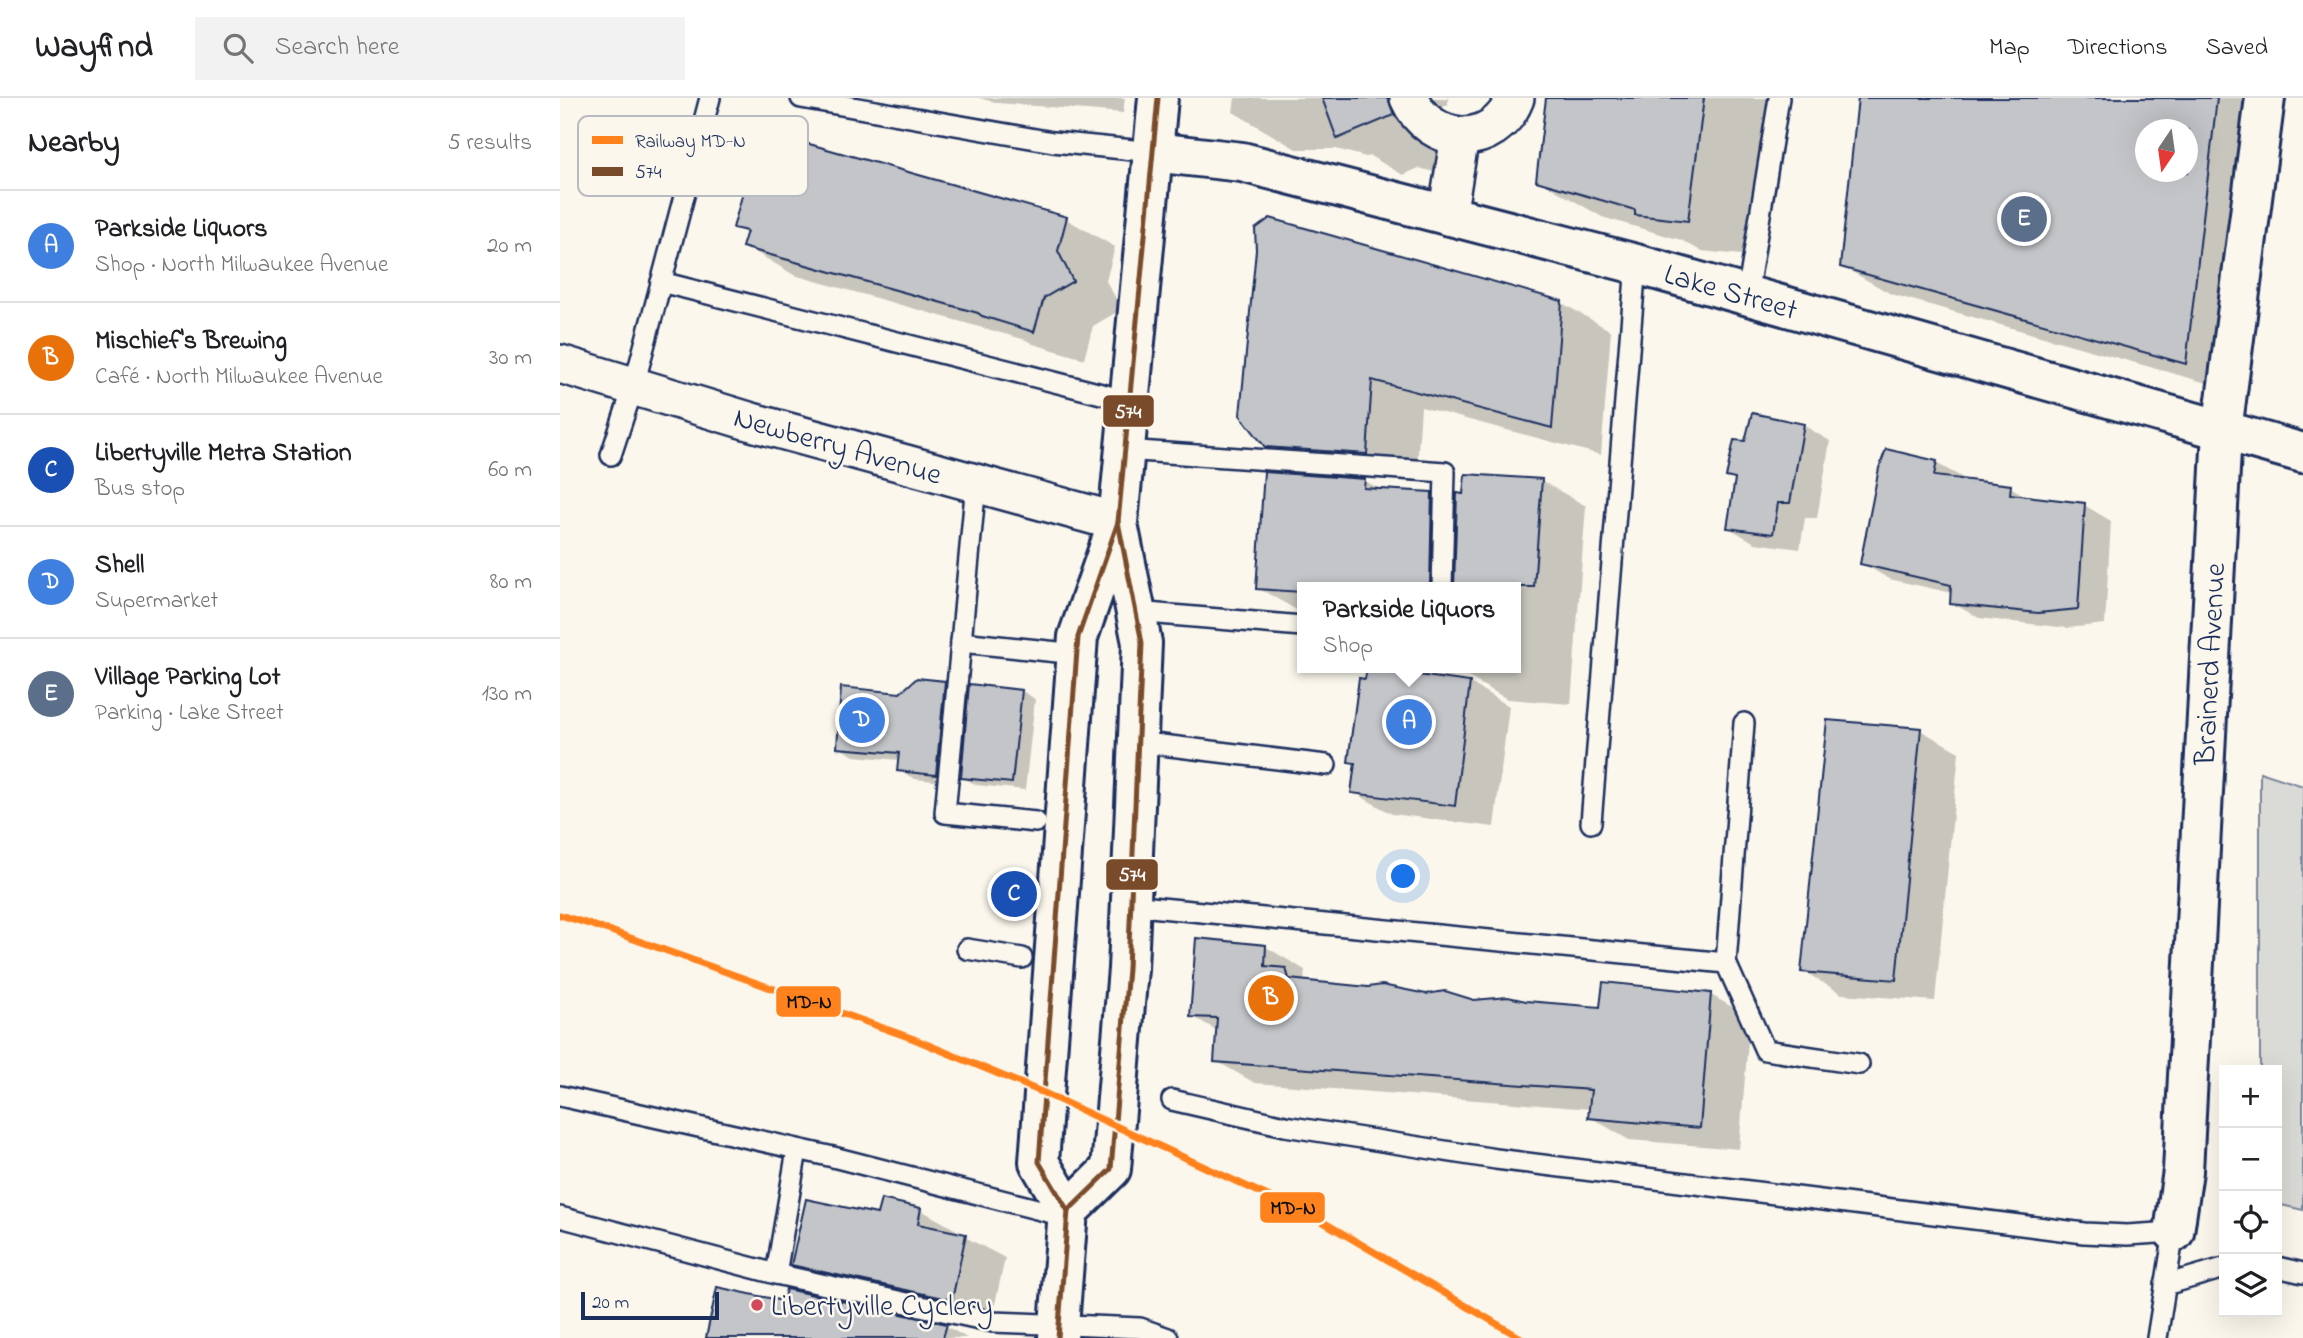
<!DOCTYPE html>
<meta charset="utf-8">
<style>
:root{--surface:#fff;--page:#f2f2f2;--text:#202124;--muted:#757577;--line:#e0e0e0;--accent:#db2777}
body{margin:0;font-family:"Indie Flower",sans-serif;background:var(--page);color:var(--text)}
.controls{position:absolute;right:21px;bottom:21px;display:grid;overflow:hidden;border-radius:0px;box-shadow:0 7px 28px #0002}
.controls button{width:63px;height:63px;display:grid;place-items:center;padding:0;border:0;border-bottom:2px solid var(--line);background:var(--surface);color:var(--text);font:35px sans-serif}
.compass{position:absolute;left:1575px;top:21px;width:63px;height:63px;border-radius:50%;background:var(--surface);box-shadow:0 7px 28px #0002;rotate:193deg}
.scale{position:absolute;left:21px;bottom:18px;width:138px;box-sizing:border-box;padding-left:7px;border:4px solid #1b2f5e;border-top:0;font-size:19px;line-height:24px;white-space:nowrap;color:#1b2f5e;-webkit-text-stroke:5px #fbf7ec;paint-order:stroke}
.you{position:absolute;left:844px;top:779px;width:24px;height:24px;margin:-18px;border:5px solid #fff;border-radius:50%;background:#1a73e8;box-shadow:0 0 0 10px #1a73e833}
.badge{display:grid;place-items:center;width:46px;height:46px;border-radius:50%;background:var(--accent);color:#fff;font-size:23px;font-weight:700}
.pin{position:absolute;translate:-50% -50%;border:4px solid #fff;box-shadow:0 2px 7px #0006}
.popup{position:absolute;left:737px;top:484px;width:224px;height:91px;box-sizing:border-box;display:grid;place-content:center;border-radius:0px;background:var(--surface);filter:drop-shadow(0 2px 5px #0005);font-size:23px;white-space:nowrap;color:var(--muted)}
.popup b{font-size:26px;color:var(--text)}
.popup::after{content:'';position:absolute;left:50%;top:100%;margin-left:-14px;border:14px solid transparent;border-top-color:var(--surface)}
.list{margin:0;padding:0;list-style:none}
h2{display:flex;justify-content:space-between;align-items:center;height:91px;margin:0;padding:0 28px;font-size:30px}
h2 small{font-size:23px;font-weight:400;color:var(--muted)}
.list li{display:grid;grid-template-columns:46px 1fr auto;gap:21px;align-items:center;box-sizing:border-box;height:112px;padding:0 28px;border-top:2px solid var(--line)}
.list b{display:block;font-size:26px;white-space:nowrap}
.list p{margin:0;font-size:23px;white-space:nowrap;color:var(--muted)}
.list em{font-size:23px;font-style:normal;color:var(--muted)}
.icon{flex:none;width:38px;height:38px;fill:none;stroke:currentColor;stroke-width:2;stroke-linecap:round;stroke-linejoin:round}
.map{position:relative;flex:none;width:1743px;height:1240px;overflow:hidden}
header{display:flex;align-items:center;gap:42px;box-sizing:border-box;height:98px;padding:0 35px;background:var(--surface);border-bottom:2px solid var(--line)}
header strong{font-size:33px}
nav{display:flex;gap:38px;margin-inline-start:auto;font-size:24px}
.search{width:490px;height:63px;background:var(--page);display:flex;align-items:center;gap:18px;box-sizing:border-box;padding:0 24px;border-radius:0px;color:var(--muted);font-size:26px}
main{display:flex}
aside{flex:1;background:var(--surface)}
.map>svg:first-child{display:block}
.green{fill:#dadad7;stroke:#7a849a;stroke-width:2}
.shadow{fill:#0003;fill-rule:evenodd}
.building{fill:#c3c5c9;stroke:#1b2f5e;stroke-width:2;fill-rule:evenodd}
.lines{fill:none;stroke-linecap:round;stroke-linejoin:round}
.lane-casing{stroke:#1b2f5e;stroke-width:24}
.street-casing{stroke:#1b2f5e;stroke-width:42}
.secondary-casing{stroke:#1b2f5e;stroke-width:44}
.primary-casing{stroke:#1b2f5e;stroke-width:44}
.lane{stroke:#fbf7ec;stroke-width:19}
.street{stroke:#fbf7ec;stroke-width:37}
.secondary{stroke:#fbf7ec;stroke-width:38}
.primary{stroke:#fbf7ec;stroke-width:38}
.bus-1-casing{stroke:#fbf7ec;stroke-width:10}
.bus-1{stroke:#7a4b2a;stroke-width:5}
.rail-1-casing{stroke:#fbf7ec;stroke-width:12}
.rail-1{stroke:#ff821d;stroke-width:7}
.poi-dot{fill:#d1495b;stroke:#fbf7ec;stroke-width:2.5}
.labels{text-anchor:middle;stroke-width:5;stroke-linejoin:round;paint-order:stroke}
.street-label{font-size:30px;fill:#1b2f5e;stroke:#fbf7ec}
.poi-label{font-size:30px;fill:#1b2f5e;stroke:#fbf7ec;text-anchor:start}
.key{fill:#fbf7ec;stroke:#b8bbc1;stroke-width:2}
.key-label{font-size:19px;fill:#1b2f5e}
.line-badge{stroke:#fbf7ec;stroke-width:2.5}
.badge-label{font-size:19px;text-anchor:middle;font-weight:bold;fill:#fff}
.pale-badge-label{font-size:19px;text-anchor:middle;font-weight:bold;fill:#111}
</style>
<header>
<strong>Wayfind</strong>
<div class="search"><svg class="icon" aria-label="search" viewBox="0 0 24 24"><circle cx="10" cy="10" r="6"/><path d="M15 15l6 6"/></svg>Search here</div>
<nav><a>Map</a><a>Directions</a><a>Saved</a></nav>
</header>
<main>
<aside>
<h2>Nearby<small>5 results</small></h2>
<ul class="list">
<li><span class="badge" style="background:#3f7fe0">A</span><div><b>Parkside Liquors</b><p>Shop · North Milwaukee Avenue</p></div><em>20 m</em></li>
<li><span class="badge" style="background:#e8710a">B</span><div><b>Mischief's Brewing</b><p>Café · North Milwaukee Avenue</p></div><em>30 m</em></li>
<li><span class="badge" style="background:#1a4fb4">C</span><div><b>Libertyville Metra Station</b><p>Bus stop</p></div><em>60 m</em></li>
<li><span class="badge" style="background:#3f7fe0">D</span><div><b>Shell</b><p>Supermarket</p></div><em>80 m</em></li>
<li><span class="badge" style="background:#5c6f8a">E</span><div><b>Village Parking Lot</b><p>Parking · Lake Street</p></div><em>130 m</em></li>
</ul>
</aside>
<div class="map">
<svg width="1743" height="1240" viewBox="0 0 1743 1240">
<rect width="100%" height="100%" fill="#fbf7ec"/>
<filter id="ink" filterUnits="userSpaceOnUse"><feTurbulence type="fractalNoise" baseFrequency=".0143" numOctaves="2"/><feDisplacementMap in="SourceGraphic" scale="14" xChannelSelector="R" yChannelSelector="G"/><feConvolveMatrix kernelMatrix="1 2 1 2 8 2 1 2 1" color-interpolation-filters="sRGB"/></filter>
<g filter="url(#ink)">
<path class="green" d="M 1700,674 L 1743,688 L 1743,1112 L 1717,1106 L 1717,972 L 1700,972 Z"/>
<g class="shadow">
<path d="M 419,0 L 565,0 L 563,15 L 438,5 Z"/>
<path d="M 675,0 L 888,0 L 888,7 L 884,7 L 878,75 L 859,70 L 843,77 L 810,58 L 806,59 L 776,51 L 736,51 L 673,14 Z"/>
<path d="M 988,0 L 1210,0 L 1192,158 L 1141,153 L 1121,142 L 1042,119 L 978,82 Z"/>
<path d="M 1300,0 L 1709,0 L 1675,293 L 1331,196 L 1282,168 ZM 1586,32 L 1628,32 L 1628,74 L 1586,74 Z"/>
<path d="M 506,121 L 555,149 L 546,183 L 562,211 L 533,228 L 524,261 L 473,246 L 466,242 L 234,177 L 185,148 L 188,137 L 175,129 Z"/>
<path d="M 1002,205 L 1051,233 L 1041,357 L 861,309 L 856,384 L 800,380 L 823,393 L 872,396 L 898,411 L 904,398 L 906,378 L 982,383 L 1026,408 L 1011,606 L 947,601 L 903,576 L 903,570 L 956,570 L 956,489 L 742,489 L 742,515 L 698,490 L 761,380 L 707,348 L 682,317 Z"/>
<path d="M 1243,327 L 1270,343 L 1257,420 L 1245,420 L 1240,451 L 1195,445 L 1169,430 L 1176,383 L 1168,378 L 1186,345 Z"/>
<path d="M 1376,365 L 1403,380 L 1403,383 L 1450,389 L 1469,400 L 1524,407 L 1551,423 L 1545,526 L 1507,530 L 1419,520 L 1392,505 L 1392,495 L 1329,481 L 1302,465 Z"/>
<path d="M 808,572 L 910,585 L 949,608 L 934,729 L 832,716 L 793,694 L 796,667 L 790,663 Z"/>
<path d="M 385,585 L 401,594 L 392,685 L 355,681 L 338,672 L 340,662 L 294,658 L 278,649 Z"/>
<path d="M 462,593 L 475,601 L 465,692 L 416,687 L 402,679 Z"/>
<path d="M 1360,632 L 1399,654 L 1375,903 L 1282,896 L 1243,873 Z"/>
<path d="M 637,842 L 706,849 L 745,872 L 744,883 L 913,903 L 1041,911 L 1151,897 L 1190,919 L 1179,1051 L 1069,1042 L 1030,1019 L 1031,1011 L 695,985 L 656,963 L 658,933 L 632,918 Z"/>
<path d="M 322,1103 L 361,1112 L 400,1134 L 399,1136 L 445,1160 L 431,1224 L 272,1189 L 233,1166 L 319,1118 Z"/>
<path d="M 224,1205 L 386,1228 L 407,1240 L 148,1240 Z"/>
</g>
<g class="building">
<path d="M 762,0 L 828,0 L 834,17 L 777,41 Z"/>
<path d="M 986,0 L 1144,0 L 1128,123 L 1075,117 L 1075,112 L 976,83 Z"/>
<path d="M 1298,0 L 1657,0 L 1626,266 L 1280,169 ZM 1586,32 L 1628,32 L 1628,74 L 1586,74 Z"/>
<path d="M 214,36 L 507,119 L 498,153 L 513,183 L 484,200 L 474,234 L 422,218 L 418,215 L 182,149 L 187,133 L 173,130 L 196,48 L 210,52 Z"/>
<path d="M 710,120 L 1002,203 L 992,330 L 812,282 L 807,356 L 705,349 L 680,317 L 696,152 L 695,131 Z"/>
<path d="M 1192,315 L 1244,326 L 1230,405 L 1218,405 L 1213,436 L 1167,430 L 1175,381 L 1166,379 L 1174,342 L 1185,343 Z"/>
<path d="M 1326,351 L 1377,363 L 1374,378 L 1451,387 L 1450,396 L 1525,405 L 1518,511 L 1478,515 L 1390,506 L 1391,487 L 1300,466 L 1319,370 Z"/>
<path d="M 704,374 L 805,381 L 804,390 L 872,394 L 870,489 L 742,489 L 742,494 L 696,491 Z"/>
<path d="M 905,376 L 982,381 L 974,489 L 894,489 L 897,395 L 903,396 Z"/>
<path d="M 807,570 L 910,584 L 895,708 L 791,695 L 795,665 L 788,664 L 799,580 L 805,581 Z"/>
<path d="M 357,580 L 385,583 L 376,677 L 337,673 L 339,655 L 277,650 L 281,589 L 340,595 Z"/>
<path d="M 409,586 L 462,592 L 452,685 L 401,680 Z"/>
<path d="M 1267,622 L 1361,630 L 1336,882 L 1241,874 Z"/>
<path d="M 636,840 L 706,847 L 705,868 L 726,870 L 729,881 L 808,889 L 822,887 L 866,896 L 885,893 L 914,902 L 948,899 L 966,903 L 1040,909 L 1043,884 L 1151,895 L 1140,1030 L 1028,1020 L 1031,992 L 654,964 L 657,920 L 630,919 Z"/>
<path d="M 246,1101 L 317,1116 L 321,1101 L 361,1110 L 358,1126 L 406,1136 L 392,1202 L 231,1167 Z"/>
<path d="M 157,1189 L 223,1203 L 226,1191 L 387,1226 L 383,1240 L 146,1240 Z"/>
</g>
<g class="lines">
<defs>
<g id="lane">
<path d="M 241,0 L 493,44 L 593,54"/>
<path d="M 101,184 L 569,303"/>
<path d="M 1187,198 L 1219,0"/>
<path d="M 564,352 L 885,374 L 882,489"/>
<path d="M 51,357 L 74,287 L 150,0"/>
<path d="M 416,385 L 385,715 L 476,724"/>
<path d="M 575,514 L 742,528"/>
<path d="M 401,544 L 517,556"/>
<path d="M 577,644 L 766,667"/>
<path d="M 1031,725 L 1076,166"/>
<path d="M 570,807 L 1166,865 L 1205,952 L 1299,966"/>
<path d="M 407,851 L 462,860"/>
<path d="M 1166,865 L 1184,625"/>
<path d="M 0,998 L 273,1059 L 508,1119"/>
<path d="M 612,1002 L 725,1028 L 936,1061 L 1524,1135 L 1567,1137 L 1614,1134 L 1597,1240"/>
<path d="M 237,1052 L 216,1176 L 433,1224 L 580,1230 L 608,1240"/>
<path d="M 0,1119 L 216,1176"/>
<path d="M 1717,1169 L 1743,1175"/>
<path d="M 1605,1187 L 1664,1170"/>
</g>
<g id="street">
<path d="M 849,0 C 870,49 935,52 955,0"/>
<path d="M 887,118 L 900,38"/>
<path d="M 0,266 L 192,324 L 558,424"/>
</g>
<g id="secondary">
<path d="M 593,54 L 682,64 L 1076,166 L 1743,355"/>
<path d="M 1614,1134 L 1623,1073 L 1662,333 L 1705,0"/>
</g>
<g id="primary">
<path d="M 508,1113 L 551,1071 L 568,871 L 582,545 L 558,426"/>
<path d="M 498,1240 L 508,1113 L 479,1064 L 518,539 L 558,424 L 598,0"/>
</g>
</defs>
<use href="#lane" class="lane-casing"/>
<use href="#street" class="street-casing"/>
<use href="#secondary" class="secondary-casing"/>
<use href="#primary" class="primary-casing"/>
<use href="#lane" class="lane"/>
<use href="#street" class="street"/>
<use href="#secondary" class="secondary"/>
<use href="#primary" class="primary"/>
<defs>
<g id="bus-1">
<path d="M 508,1113 L 551,1071 L 568,871 L 582,545 L 558,424"/>
<path d="M 498,1240 L 508,1113 L 479,1064 L 518,539 L 558,424 L 598,0"/>
</g>
</defs>
<use href="#bus-1" class="bus-1-casing"/>
<use href="#bus-1" class="bus-1"/>
<defs>
<path id="rail-1" d="M 0,817 L 51,833 L 354,941 L 484,995 L 758,1121 L 961,1240"/>
</defs>
<use href="#rail-1" class="rail-1-casing"/>
<use href="#rail-1" class="rail-1"/>
</g>
</g>
<circle class="poi-dot" cx="197" cy="1207" r="7"/>
<g class="labels">
<g class="street-label">
<text transform="translate(1171 193) rotate(16)" y="10">Lake Street</text>
<text transform="translate(278 347) rotate(16)" y="10">Newberry Avenue</text>
<text transform="translate(1649 566) rotate(-87)" y="10">Brainerd Avenue</text>
</g>
<g class="poi-label">
<text x="211" y="1217">Libertyville Cyclery</text>
</g>
</g>
<rect x="18" y="18" width="230" height="80" rx="10" class="key"/>
<rect x="32" y="38" width="31" height="8" fill="#ff821d"/>
<rect x="32" y="69" width="31" height="9" fill="#7a4b2a"/>
<g class="key-label">
<text x="75" y="49">Railway MD-N</text>
<text x="75" y="80">574</text>
</g>
<g class="line-badge">
<rect x="542" y="296" width="53" height="34" rx="7" fill="#7a4b2a"/>
<rect x="545" y="760" width="54" height="33" rx="7" fill="#7a4b2a"/>
<rect x="215" y="887" width="67" height="33" rx="7" fill="#ff821d"/>
<rect x="699" y="1093" width="67" height="33" rx="7" fill="#ff821d"/>
</g>
<g class="badge-label">
<text x="568" y="320">574</text>
<text x="572" y="783">574</text>
</g>
<g class="pale-badge-label">
<text x="249" y="910">MD-N</text>
<text x="733" y="1116">MD-N</text>
</g>
</svg>
<div class="controls">
<button>+</button>
<button>−</button>
<button><svg class="icon" aria-label="locate" viewBox="0 0 24 24"><circle cx="12" cy="12" r="6"/><path d="M12 2v4M12 18v4M2 12h4M18 12h4"/></svg></button>
<button><svg class="icon" aria-label="layers" viewBox="0 0 24 24"><path d="M12 4l9 5-9 5-9-5zM3 14l9 5 9-5"/></svg></button>
</div>
<svg class="compass" viewBox="-18 -18 36 36"><path d="M0-13l5 13h-10z" fill="#e53935"/><path d="M0 13l5-13h-10z" fill="#757577"/></svg>
<div class="scale">20 m</div>
<div class="you"></div>
<div class="pin badge" style="left:849px;top:624px;background:#3f7fe0">A</div>
<div class="popup"><b>Parkside Liquors</b>Shop</div>
<div class="pin badge" style="left:711px;top:900px;background:#e8710a">B</div>
<div class="pin badge" style="left:454px;top:796px;background:#1a4fb4">C</div>
<div class="pin badge" style="left:302px;top:622px;background:#3f7fe0">D</div>
<div class="pin badge" style="left:1464px;top:121px;background:#5c6f8a">E</div>
</div>
</main>
